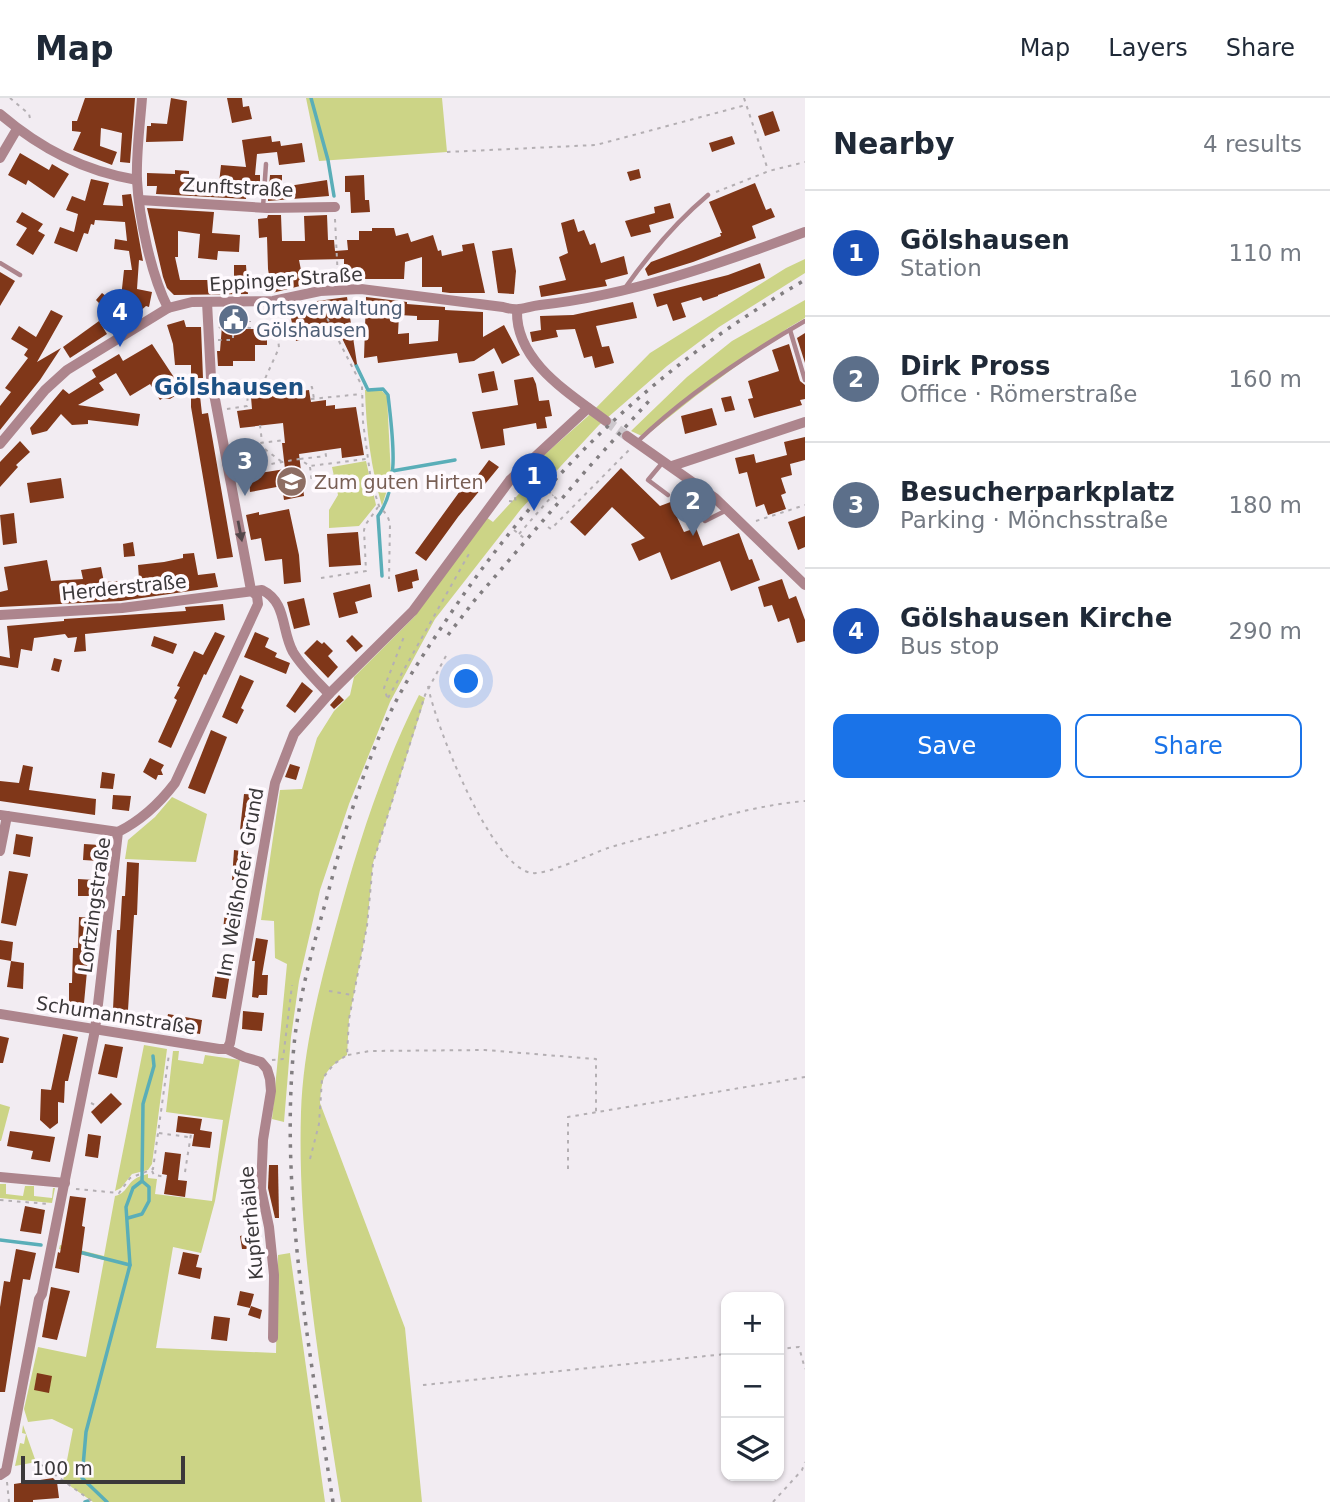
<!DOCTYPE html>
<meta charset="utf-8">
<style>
:root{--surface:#fff;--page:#f6f6f7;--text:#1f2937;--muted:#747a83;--line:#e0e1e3;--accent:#1a73e8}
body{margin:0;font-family:"DejaVu Sans",sans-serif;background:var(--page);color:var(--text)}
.controls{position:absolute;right:21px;bottom:21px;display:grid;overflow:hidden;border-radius:14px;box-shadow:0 2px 5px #0004}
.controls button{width:63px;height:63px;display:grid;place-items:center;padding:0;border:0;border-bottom:2px solid var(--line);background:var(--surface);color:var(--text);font:35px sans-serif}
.scale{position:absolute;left:21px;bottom:18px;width:164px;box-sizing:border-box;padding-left:7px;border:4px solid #3b383a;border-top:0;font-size:19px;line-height:24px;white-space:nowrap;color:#3b383a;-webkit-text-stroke:5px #fffafe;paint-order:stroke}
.you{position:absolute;left:467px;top:584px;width:24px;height:24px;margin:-18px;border:5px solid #fff;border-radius:50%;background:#1a73e8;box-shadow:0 0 0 10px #1a73e833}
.badge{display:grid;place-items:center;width:46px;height:46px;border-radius:50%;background:var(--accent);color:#fff;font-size:23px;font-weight:700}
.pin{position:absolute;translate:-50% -58px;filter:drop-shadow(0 2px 4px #0008)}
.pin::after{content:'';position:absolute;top:37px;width:24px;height:21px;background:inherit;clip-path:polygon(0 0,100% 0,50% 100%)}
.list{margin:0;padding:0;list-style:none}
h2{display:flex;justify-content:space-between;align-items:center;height:91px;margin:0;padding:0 28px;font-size:30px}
h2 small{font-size:23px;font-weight:400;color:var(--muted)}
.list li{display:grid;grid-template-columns:46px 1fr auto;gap:21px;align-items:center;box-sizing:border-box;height:126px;padding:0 28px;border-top:2px solid var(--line)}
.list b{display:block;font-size:26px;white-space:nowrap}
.list p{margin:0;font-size:23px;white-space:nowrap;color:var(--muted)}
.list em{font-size:23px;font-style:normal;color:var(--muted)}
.actions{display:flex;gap:14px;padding:21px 28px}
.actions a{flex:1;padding:16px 0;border:2px solid var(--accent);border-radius:14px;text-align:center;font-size:24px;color:var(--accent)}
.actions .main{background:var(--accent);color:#fff}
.icon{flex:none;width:38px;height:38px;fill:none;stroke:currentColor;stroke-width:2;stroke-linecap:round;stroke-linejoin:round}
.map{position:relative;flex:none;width:805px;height:1404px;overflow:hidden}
header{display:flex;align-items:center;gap:42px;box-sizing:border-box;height:98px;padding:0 35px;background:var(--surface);border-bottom:2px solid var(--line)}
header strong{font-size:33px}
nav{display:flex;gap:38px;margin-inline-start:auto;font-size:24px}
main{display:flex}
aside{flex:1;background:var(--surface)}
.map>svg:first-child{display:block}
.green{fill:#ccd486}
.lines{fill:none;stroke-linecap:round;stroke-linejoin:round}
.stream{stroke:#5aaeb8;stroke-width:3.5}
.building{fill:#803719;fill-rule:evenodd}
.street-tunnel{stroke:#cdc8cd;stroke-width:10;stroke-dasharray:10 5;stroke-linecap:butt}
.path{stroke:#b4afb3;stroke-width:2;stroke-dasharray:3.5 5;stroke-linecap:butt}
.lane{stroke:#ad858d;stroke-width:4.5}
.street{stroke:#ad858d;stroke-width:10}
.rail{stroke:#827e81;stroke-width:3.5;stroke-dasharray:3.5 7;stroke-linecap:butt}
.oneway{fill:#52474b}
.labels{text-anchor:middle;stroke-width:7;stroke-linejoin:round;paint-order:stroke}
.street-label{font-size:19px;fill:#3b383a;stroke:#fffafe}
.service-label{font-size:19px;fill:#4e5e75;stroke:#fffafe;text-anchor:start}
.education-label{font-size:19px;fill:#785e54;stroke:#fffafe;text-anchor:start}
.quarter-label{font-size:23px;font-weight:bold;fill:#1e5184;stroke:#fffafe}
</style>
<header>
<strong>Map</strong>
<nav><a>Map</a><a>Layers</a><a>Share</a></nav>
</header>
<main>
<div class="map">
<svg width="805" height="1404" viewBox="0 0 805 1404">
<rect width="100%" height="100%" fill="#f2ecf2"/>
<g class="green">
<path d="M 306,0 L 442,0 L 447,54 L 319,63 Z"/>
<path d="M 805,161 L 805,175 L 719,229 L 667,268 L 599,327 L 521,411 L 435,521 L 390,604 L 349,706 L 320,792 L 299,883 L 291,939 L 284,1024 L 272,1021 L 287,866 L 275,860 L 274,823 L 261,822 L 280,692 L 302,691 L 317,640 L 334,613 L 350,597 L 354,579 L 415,518 L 486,419 L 493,424 L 540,373 L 534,366 L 587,319 L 650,255 L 786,170 Z"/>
<path d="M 805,202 L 805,220 L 788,230 L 697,297 L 644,339 L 631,333 L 687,279 L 732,243 Z"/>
<path d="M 365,292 L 382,293 L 387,298 L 391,379 L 382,408 C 371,370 366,331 365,292 Z"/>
<path d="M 366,363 L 376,407 L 359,428 L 329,430 L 329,412 L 338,397 L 332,369 Z"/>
<path d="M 419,597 L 425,600 L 373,765 L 367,828 L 349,921 L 347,957 C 324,972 322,978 320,1005 L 405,1230 L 422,1404 L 341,1404 C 321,1274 297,1145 301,1014 C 303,952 319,890 335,831 C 357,750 381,672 419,597 Z"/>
<path d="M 172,699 L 207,716 L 196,764 L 125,761 L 128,742 L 155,719 Z"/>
<path d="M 144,947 L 167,951 L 152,1066 L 148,1072 L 132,1076 L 121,1090 L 115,1093 Z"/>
<path d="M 173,953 L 179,953 L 178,962 L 203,966 L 205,957 L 240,962 L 215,1103 L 201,1155 L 173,1149 L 156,1250 L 276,1255 L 278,1157 L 290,1155 L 325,1404 L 93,1404 L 63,1383 L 73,1331 L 52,1321 L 28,1324 L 24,1311 L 38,1249 L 86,1259 L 104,1162 L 59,1151 L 60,1147 L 104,1158 L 115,1098 C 131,1094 124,1081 148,1076 L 148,1080 L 157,1081 L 155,1096 L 212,1103 L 223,1022 L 166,1014 Z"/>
<path d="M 0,1006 L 10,1009 L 1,1043 L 0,1043 Z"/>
<path d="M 0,1086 L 6,1086 L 6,1096 L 23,1098 L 25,1088 L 34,1088 L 34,1098 L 52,1100 L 53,1090 L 55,1090 L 52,1105 L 0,1100 Z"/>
<path d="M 23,1327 L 36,1364 L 15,1368 L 20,1345 L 24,1346 L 26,1336 L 22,1335 Z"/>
</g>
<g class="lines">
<g class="stream">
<path d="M 311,0 L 328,62 L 334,98"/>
<path d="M 356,267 L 368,292 L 383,291 L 388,297 C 392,334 401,387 378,418 L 382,478"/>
<path d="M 392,373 L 455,362"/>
<path d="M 128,1120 L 142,1116 L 149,1103 L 149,1089 L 142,1083"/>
<path d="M 0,1142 L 41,1147"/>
<path d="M 79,1154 L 130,1167"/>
<path d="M 85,1404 L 88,1403"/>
<path d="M 107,1404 L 82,1380 L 86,1334 L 130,1167 L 126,1109 L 133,1090 L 142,1083 L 143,1006 L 154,968 L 153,958"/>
</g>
</g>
<g class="building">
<path d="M 85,0 L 135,0 L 130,65 L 120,64 L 122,35 L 101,30 L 100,48 L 117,54 L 112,67 L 73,52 L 81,34 L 72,33 L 72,23 L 77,23 Z"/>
<path d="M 171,0 L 187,3 L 183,43 L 146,44 L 147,28 L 151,28 L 151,25 L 167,26 Z"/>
<path d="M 227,0 L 242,0 L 243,9 L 249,8 L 252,21 L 232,25 Z"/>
<path d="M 773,13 L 780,33 L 765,38 L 758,18 Z"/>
<path d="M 271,38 L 272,44 L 280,43 L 281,48 L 302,45 L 305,64 L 279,67 L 277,54 L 257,56 L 255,77 L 260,77 L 260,88 L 247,86 L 246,101 L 156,96 L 157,88 L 147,88 L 147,75 L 175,76 L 175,72 L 189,73 L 189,84 L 219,85 L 221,67 L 246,69 L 242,42 Z"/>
<path d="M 732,38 L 735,46 L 712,54 L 709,45 Z"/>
<path d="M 20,55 L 49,72 L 52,66 L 69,76 L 54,100 L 28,82 L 26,87 L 8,77 Z"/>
<path d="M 639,71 L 641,80 L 630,83 L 627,74 Z"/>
<path d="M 270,77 L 282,77 L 282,89 L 327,82 L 329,98 L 268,103 Z"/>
<path d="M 364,77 L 365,102 L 369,102 L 370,114 L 351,115 L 350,94 L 345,94 L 345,78 Z"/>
<path d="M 91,81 L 109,85 L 103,107 L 123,108 L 122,97 L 131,96 L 143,163 L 139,162 L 137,191 L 152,194 L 149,209 L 146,208 L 122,229 L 96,202 L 102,195 L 120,209 L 124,172 L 132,172 L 129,153 L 114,151 L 115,141 L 127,143 L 125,124 L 95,122 L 94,127 L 91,126 L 88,136 L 84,135 L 77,154 L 54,145 L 60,129 L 74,134 L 78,116 L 66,112 L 72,98 L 85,103 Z"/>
<path d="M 755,85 L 766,112 L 771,110 L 775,119 L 752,128 L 756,140 L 693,164 L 648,178 L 645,171 L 651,164 L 721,138 L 720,135 L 722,135 L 709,104 Z"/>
<path d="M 670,105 L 674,120 L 649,127 L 651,134 L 631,139 L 625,123 L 655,115 L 654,109 Z"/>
<path d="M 147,110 L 214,114 L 212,135 L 240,137 L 239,154 L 218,153 L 217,162 L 198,160 L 200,136 L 178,133 L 178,159 L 175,159 L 180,182 L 234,182 L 234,167 L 246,167 L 248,196 L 174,197 L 167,190 L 163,179 Z"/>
<path d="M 22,114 L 43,126 L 38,133 L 45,137 L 33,157 L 16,147 L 27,130 L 16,124 Z"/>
<path d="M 268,117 L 281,117 L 282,143 L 305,143 L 304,118 L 327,117 L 328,142 L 334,142 L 335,153 L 348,152 L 347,142 L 359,142 L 359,133 L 372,133 L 372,130 L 394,130 L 396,138 L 408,135 L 411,144 L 433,137 L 438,153 L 441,152 L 442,158 L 463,153 L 462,147 L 474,145 L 485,195 L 450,195 L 442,194 L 442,189 L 422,189 L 422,159 L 405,164 L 404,181 L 344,181 L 344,161 L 299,162 L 304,187 L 272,195 L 268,171 L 267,139 L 259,140 L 258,121 L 267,120 Z"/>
<path d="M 574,121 L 578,134 L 584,132 L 590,147 L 595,145 L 601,165 L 624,158 L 628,176 L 605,182 L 607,188 L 541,199 L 539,188 L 566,182 L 559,159 L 568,155 L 561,125 Z"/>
<path d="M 512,150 L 516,173 L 514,196 L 498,195 L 492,153 Z"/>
<path d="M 760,165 L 765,180 L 718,197 L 718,198 L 703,203 L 701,199 L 681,205 L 686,219 L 673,223 L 667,206 L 657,209 L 653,196 L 728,177 Z"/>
<path d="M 0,174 L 15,183 L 0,208 Z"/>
<path d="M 347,199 L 357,266 L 355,267 L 339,234 L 323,240 L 321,237 L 296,243 L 288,207 Z"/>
<path d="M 366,199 L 407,204 L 407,206 L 445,209 L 445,212 L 483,214 L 483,239 L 504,227 L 520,257 L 502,266 L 494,250 L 474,263 L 459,265 L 457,255 L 378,265 L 377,258 L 364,260 ZM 399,217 L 417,218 L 417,222 L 439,222 L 438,243 L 409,246 L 409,235 L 398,236 Z"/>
<path d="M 633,204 L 637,220 L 596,228 L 602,249 L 609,248 L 614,265 L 595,270 L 592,258 L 584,260 L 575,231 L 556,232 L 558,239 L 532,244 L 530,234 L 541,232 L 540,218 L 573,217 Z"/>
<path d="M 51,212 L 63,218 L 37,264 L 61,250 L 40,282 L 0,332 L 0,308 L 11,294 L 5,290 L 28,260 L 24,257 L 28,251 L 11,241 L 19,228 L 36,239 Z"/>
<path d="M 223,215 L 242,215 L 242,231 L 255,231 L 255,235 L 267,235 L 267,247 L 255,247 L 255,263 L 233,263 L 233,268 L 218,268 L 217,253 L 220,253 Z"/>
<path d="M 184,222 L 186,229 L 201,229 L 203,280 L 198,280 L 202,316 L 208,315 L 233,459 L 217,461 L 191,309 L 191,267 L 175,267 L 173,246 L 167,227 Z"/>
<path d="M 99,223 L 107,236 L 70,260 L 63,249 Z"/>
<path d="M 805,235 L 805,265 L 797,240 Z"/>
<path d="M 152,246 L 183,293 L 170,301 L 163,300 L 160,302 L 150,286 L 130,298 L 116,275 L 99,285 L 104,292 L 78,307 L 140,316 L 138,328 L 88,322 L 88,326 L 72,327 L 61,316 L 47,333 L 32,337 L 30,330 L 63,291 L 69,296 L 96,279 L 99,284 L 92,272 L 119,256 L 123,263 Z"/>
<path d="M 789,246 L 800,283 L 805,287 L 805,301 L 800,302 L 802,307 L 754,320 L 748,301 L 753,300 L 748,283 L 779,273 L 772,252 Z"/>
<path d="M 494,273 L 498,292 L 482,295 L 478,276 Z"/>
<path d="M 533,279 L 536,286 L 539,303 L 549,302 L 552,318 L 545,319 L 547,330 L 537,331 L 536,325 L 503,331 L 505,347 L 481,351 L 472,314 L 518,307 L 514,282 Z"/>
<path d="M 309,292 L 311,304 L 326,302 L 326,308 L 335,307 L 335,311 L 356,309 L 364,357 L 342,360 L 341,350 L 299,356 L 304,398 L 284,402 L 282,388 L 250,394 L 246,352 L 257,351 L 260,375 L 285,371 L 282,345 L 285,345 L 283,325 L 240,330 L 237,313 L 252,311 L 251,299 Z"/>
<path d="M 731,298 L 735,312 L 725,314 L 721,300 Z"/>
<path d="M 712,310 L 717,327 L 685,336 L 681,318 Z"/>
<path d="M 805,339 L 805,362 L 790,366 L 792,377 L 781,380 L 786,395 L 781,397 L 786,411 L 768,417 L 764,406 L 756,409 L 747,374 L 739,376 L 735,360 L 754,356 L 756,365 L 787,357 L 784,344 Z"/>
<path d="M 20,343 L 30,354 L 16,367 L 18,369 L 0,389 L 0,364 Z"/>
<path d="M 489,362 L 499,369 L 458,419 L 426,463 L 415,455 L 468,382 L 472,385 Z"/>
<path d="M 621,370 L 660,408 L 689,397 L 693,406 L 674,413 L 684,434 L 696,430 L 703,448 L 739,435 L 749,462 L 752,461 L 760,482 L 731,493 L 720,463 L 671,482 L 660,454 L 639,463 L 631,446 L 645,440 L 612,409 L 585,438 L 570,424 Z"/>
<path d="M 61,380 L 64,400 L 30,405 L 27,385 Z"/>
<path d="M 289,411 L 299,457 L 301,484 L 284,486 L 282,461 L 265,463 L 261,440 L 251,442 L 246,417 L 259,414 L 259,417 Z"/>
<path d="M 14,415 L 17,445 L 3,447 L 0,417 Z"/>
<path d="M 805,418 L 805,449 L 798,452 L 788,424 Z"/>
<path d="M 358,434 L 361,467 L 329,469 L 327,436 Z"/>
<path d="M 133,444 L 135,458 L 124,459 L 123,446 Z"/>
<path d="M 194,455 L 198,477 L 215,475 L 218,489 L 121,503 L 0,509 L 0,494 L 8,492 L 4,469 L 47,462 L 51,483 L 83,481 L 81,472 L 101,469 L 104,484 L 121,483 L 139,481 L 138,467 L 164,464 L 183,460 L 183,456 Z"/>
<path d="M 417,471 L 419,482 L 412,484 L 413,490 L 398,494 L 395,477 Z"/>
<path d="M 782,481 L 789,501 L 796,498 L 805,522 L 805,543 L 797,545 L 789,520 L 778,524 L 772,507 L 764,509 L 758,489 Z"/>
<path d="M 370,486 L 372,499 L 355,504 L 358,515 L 339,520 L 333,495 Z"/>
<path d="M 304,500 L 310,527 L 294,531 L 287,504 Z"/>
<path d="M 223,506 L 225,522 L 85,536 L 86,553 L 74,554 L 77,539 L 68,540 L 65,536 L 34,540 L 32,553 L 21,551 L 18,570 L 0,567 L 0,558 L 10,560 L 7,528 L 64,523 L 64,521 L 186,513 L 185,509 Z"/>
<path d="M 215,534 L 225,538 L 206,577 L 204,576 L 171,650 L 158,644 L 177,602 L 174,600 L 180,589 L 177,588 L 194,553 L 203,557 Z"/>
<path d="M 255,534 L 269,540 L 265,549 L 277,555 L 275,559 L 290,565 L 286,576 L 244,559 Z"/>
<path d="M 352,537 L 363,548 L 356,554 L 346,543 Z"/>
<path d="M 154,538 L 177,546 L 173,556 L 151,548 Z"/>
<path d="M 317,542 L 322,546 L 324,544 L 333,553 L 328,558 L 338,569 L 328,580 L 304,555 Z"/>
<path d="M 54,560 L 62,562 L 59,574 L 51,572 Z"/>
<path d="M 240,577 L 254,583 L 241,610 L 244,612 L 237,626 L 222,619 Z"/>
<path d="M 302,584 L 313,593 L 295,615 L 286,608 Z"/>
<path d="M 339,597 L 344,602 L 334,611 L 330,607 Z"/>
<path d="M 211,632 L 227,639 L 205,696 L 188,690 Z"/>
<path d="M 150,660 L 164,667 L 161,672 L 163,677 L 158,677 L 156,682 L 143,674 Z"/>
<path d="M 290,666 L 300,669 L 296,682 L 285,679 Z"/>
<path d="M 23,667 L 33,669 L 29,692 L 96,701 L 95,717 L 0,703 L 0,683 L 19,685 Z"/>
<path d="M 102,674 L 115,676 L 113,691 L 100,690 Z"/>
<path d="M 244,696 L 258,697 L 254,734 L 240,732 Z"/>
<path d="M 113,697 L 131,698 L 129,713 L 112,711 Z"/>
<path d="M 16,736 L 33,739 L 30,759 L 13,756 Z"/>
<path d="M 84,746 L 100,747 L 99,763 L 83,762 Z"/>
<path d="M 234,752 L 248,754 L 245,783 L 232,782 Z"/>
<path d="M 127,764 L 139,765 L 137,817 L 134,817 L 128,912 L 113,911 L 117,832 L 120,832 L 122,798 L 125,798 Z"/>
<path d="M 9,773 L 28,776 L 16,828 L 1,825 Z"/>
<path d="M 78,781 L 95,782 L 95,798 L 78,798 Z"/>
<path d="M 225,813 L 238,814 L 235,843 L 222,842 Z"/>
<path d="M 79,819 L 92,820 L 84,905 L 69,904 L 69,885 L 72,885 L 73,850 L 78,850 Z"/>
<path d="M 256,840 L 268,842 L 262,877 L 268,877 L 267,897 L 259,897 L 258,900 L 252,899 L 255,863 L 252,863 Z"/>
<path d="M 0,842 L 13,844 L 11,863 L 0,861 Z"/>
<path d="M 11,863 L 24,865 L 23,891 L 7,889 Z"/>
<path d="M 216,873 L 230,875 L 226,901 L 212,899 Z"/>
<path d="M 243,913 L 264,915 L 262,933 L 242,931 Z"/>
<path d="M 168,916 L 202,922 L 200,936 L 165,930 Z"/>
<path d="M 63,936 L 78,939 L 68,983 L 65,983 L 64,1005 L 58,1004 L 58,1025 L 50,1031 L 40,1022 L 41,991 L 51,992 Z"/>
<path d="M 0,938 L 9,940 L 3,965 L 0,965 Z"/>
<path d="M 105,946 L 123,949 L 117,980 L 98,976 Z"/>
<path d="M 111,995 L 122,1006 L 101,1026 L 91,1014 Z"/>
<path d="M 178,1018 L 202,1021 L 200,1032 L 212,1034 L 210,1050 L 192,1048 L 194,1036 L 176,1034 Z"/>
<path d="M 10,1033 L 55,1039 L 50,1064 L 31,1061 L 33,1053 L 7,1048 Z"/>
<path d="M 88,1036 L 101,1038 L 98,1060 L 85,1058 Z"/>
<path d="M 165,1054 L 181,1056 L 178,1082 L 187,1083 L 185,1099 L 164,1096 L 167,1077 L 162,1076 Z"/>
<path d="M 269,1067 L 278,1067 L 279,1120 L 275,1120 L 268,1090 Z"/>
<path d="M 70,1098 L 86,1100 L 82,1128 L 85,1129 L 79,1175 L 55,1170 L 58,1154 L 60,1155 Z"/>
<path d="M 25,1108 L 45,1112 L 41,1136 L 20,1133 Z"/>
<path d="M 254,1135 L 256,1151 L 242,1151 L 240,1138 Z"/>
<path d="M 16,1151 L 36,1155 L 30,1182 L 23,1181 L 5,1294 L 0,1294 L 0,1209 L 4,1183 L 10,1184 Z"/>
<path d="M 183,1154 L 199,1157 L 196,1169 L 202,1170 L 200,1181 L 178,1176 Z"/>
<path d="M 51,1189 L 70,1193 L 57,1242 L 42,1239 Z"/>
<path d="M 240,1193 L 254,1196 L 250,1210 L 237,1207 Z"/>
<path d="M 251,1208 L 262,1212 L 260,1221 L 248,1217 Z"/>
<path d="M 214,1218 L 230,1220 L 227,1243 L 211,1241 Z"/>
<path d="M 37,1275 L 52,1278 L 49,1295 L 34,1292 Z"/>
<path d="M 53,1380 L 57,1384 L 59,1400 L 33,1402 L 33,1404 L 14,1404 L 14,1386 Z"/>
</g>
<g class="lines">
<path class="street-tunnel" d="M 606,323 L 627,338"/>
<g class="path">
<path d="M 10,0 L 29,16 L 31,25"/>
<path d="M 744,0 L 768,72"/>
<path d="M 447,54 L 596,47 L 746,7"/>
<path d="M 716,94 L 769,73 L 805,64"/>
<path d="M 335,121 L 338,182"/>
<path d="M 323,204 L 326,218 L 362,288 L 363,324 L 371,383 L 379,408 L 387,417 L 390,425 L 389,481"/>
<path d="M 219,230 L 221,228 L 221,215"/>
<path d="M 218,242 L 233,242 L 233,229 L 250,230 L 250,223"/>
<path d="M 260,294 L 312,289 L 314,301"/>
<path d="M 311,301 L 362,296"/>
<path d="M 227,311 L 247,308 L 248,295 L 259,294 L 279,250 L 278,240"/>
<path d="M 260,327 L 262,344"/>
<path d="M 258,346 L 282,364"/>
<path d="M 235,348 L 285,342"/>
<path d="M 300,361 L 326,358 L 325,352"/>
<path d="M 310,369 L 312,385"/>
<path d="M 238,372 L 299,361 L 310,368 L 366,361"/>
<path d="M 548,393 L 558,402"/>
<path d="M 509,403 L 516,404 L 514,396"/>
<path d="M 756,423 L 805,407"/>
<path d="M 548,429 L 551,431 L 629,352"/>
<path d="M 514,432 L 525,441"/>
<path d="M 519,436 L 553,397"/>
<path d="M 321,480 L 366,473 L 364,432 L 366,426 L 378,409"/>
<path d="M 428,588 C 435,626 491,770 532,775 C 547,777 591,756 608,750 C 630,743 653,738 675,732 C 718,719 760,707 805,703"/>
<path d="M 387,599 L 384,590 L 405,536"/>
<path d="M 388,600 L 470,454"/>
<path d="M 329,893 L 352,897"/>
<path d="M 163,932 L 164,924 L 166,924"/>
<path d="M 348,957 L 370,953 L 485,952 L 596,961 L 596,1014"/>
<path d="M 272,962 L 283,961 L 292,887"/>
<path d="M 91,1005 L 97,1008"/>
<path d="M 159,1035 L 188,1039"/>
<path d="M 310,1061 L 319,1026 L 322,981 L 334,966 L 347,957 L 349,921 L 367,828 L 373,765 L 425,597 L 447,556"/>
<path d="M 568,1071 L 568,1019 L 805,979"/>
<path d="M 152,1073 L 154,1077 L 167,1079"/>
<path d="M 185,1074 L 191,1036"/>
<path d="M 76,1091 L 119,1095 L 130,1080 L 153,1071 L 169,956"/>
<path d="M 0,1102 L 48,1106"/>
<path d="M 779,1251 L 799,1249 L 805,1271"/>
<path d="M 423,1287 L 726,1256"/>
<path d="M 40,1366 L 93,1404"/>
<path d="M 7,1384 L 9,1404"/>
<path d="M 773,1404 L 802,1372 L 805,1364"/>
</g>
<g class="lane">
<path d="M 263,109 L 266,66"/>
<path d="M 0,165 L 20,177"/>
<path d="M 625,190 C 649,156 676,124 708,97"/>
<path d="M 790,232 L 805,282"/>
<path d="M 637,344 C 686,297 746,257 805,223"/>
<path d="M 663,364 L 648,382 L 668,397"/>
<path d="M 705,423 L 727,412"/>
</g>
<g class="street">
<path d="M 142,0 C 140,27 136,55 137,82 C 139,120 151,177 168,210"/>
<path d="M 0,16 C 41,51 84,73 137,82"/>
<path d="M 0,60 L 17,31"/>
<path d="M 140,102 L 267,110 L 335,109"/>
<path d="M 517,213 C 516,264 569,295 606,323"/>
<path d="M 627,338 L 715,400 L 805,487"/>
<path d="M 0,346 L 45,292 L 67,272 L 168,210 L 192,204 L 273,203 L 320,193 L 361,191 L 503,209 C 520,214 524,209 540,207 C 631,197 719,166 805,134"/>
<path d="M 672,368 L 805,324"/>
<path d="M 0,517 L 122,510 L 262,492 C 287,504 281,532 293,554 C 302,569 317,583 329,596"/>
<path d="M 0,717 L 118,734"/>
<path d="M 0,753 L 7,718"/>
<path d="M 0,916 L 219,951 L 227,951 L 244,959 L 261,964 L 267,971 L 270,981 L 271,993 L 263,1042 L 261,1091 L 269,1129 L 274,1177 L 273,1240"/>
<path d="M 227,951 L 230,945 L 275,685 L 294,636 L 329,596 L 413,513 L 510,382 L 588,310"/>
<path d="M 0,1079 L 65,1085"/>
<path d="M 0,1377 L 6,1373 L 39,1201 L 42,1196 L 95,932 L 118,734 C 142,722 159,706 175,685 L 258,506 L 257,498 L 251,492 L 211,280 L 207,204"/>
</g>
<g class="rail">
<path d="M 448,537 L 474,503 L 589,369 L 649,303"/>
<path d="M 333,1404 C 310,1255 278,1089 295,938 C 301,891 314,845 327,799 C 344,734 364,666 395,605 C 410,576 429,548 447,521 C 541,379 657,267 805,182"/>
</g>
</g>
<defs><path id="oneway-solid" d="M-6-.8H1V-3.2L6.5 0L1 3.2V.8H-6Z" transform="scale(1.75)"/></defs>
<use class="oneway" href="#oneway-solid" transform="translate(240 433) rotate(79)"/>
<defs>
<symbol id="civic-disc" viewBox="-11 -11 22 22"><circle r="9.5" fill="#5c6f8a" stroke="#fffafe"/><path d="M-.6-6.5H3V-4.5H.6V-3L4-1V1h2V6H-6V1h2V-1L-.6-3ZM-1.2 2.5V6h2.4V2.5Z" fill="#fff"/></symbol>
<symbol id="school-disc" viewBox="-11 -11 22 22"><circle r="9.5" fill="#8d6e63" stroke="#fffafe"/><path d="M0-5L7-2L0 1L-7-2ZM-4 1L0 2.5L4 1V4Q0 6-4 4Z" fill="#fff"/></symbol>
</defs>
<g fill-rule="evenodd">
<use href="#civic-disc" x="216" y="204" width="35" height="35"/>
<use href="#school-disc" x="274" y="366" width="35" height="35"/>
</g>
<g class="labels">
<g class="street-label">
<text transform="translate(238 89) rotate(3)" y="7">Zunftstraße</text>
<text transform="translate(286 181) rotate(-4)" y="7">Eppinger Straße</text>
<text transform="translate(124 489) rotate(-6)" y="7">Herderstraße</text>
<text transform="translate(240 784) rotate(-80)" y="7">Im Weißhofer Grund</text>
<text transform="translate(94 807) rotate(-82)" y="7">Lortzingstraße</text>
<text transform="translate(116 917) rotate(9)" y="7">Schumannstraße</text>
<text transform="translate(251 1125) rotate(-95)" y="7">Kupferhälde</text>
</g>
<g class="service-label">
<text x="256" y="217">Ortsverwaltung<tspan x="256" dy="22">Gölshausen</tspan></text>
</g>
<g class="education-label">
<text x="314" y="391">Zum guten Hirten</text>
</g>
<g class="quarter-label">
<text x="229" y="297">Gölshausen</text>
</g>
</g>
</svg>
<div class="controls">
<button>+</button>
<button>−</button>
<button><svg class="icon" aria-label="layers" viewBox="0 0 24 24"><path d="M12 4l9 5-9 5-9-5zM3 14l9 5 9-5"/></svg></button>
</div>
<div class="scale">100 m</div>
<div class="you"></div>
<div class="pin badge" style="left:534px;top:413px;background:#1a4fb4">1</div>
<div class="pin badge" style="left:693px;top:438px;background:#5c6f8a">2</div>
<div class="pin badge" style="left:245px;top:398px;background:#5c6f8a">3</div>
<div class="pin badge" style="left:120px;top:249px;background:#1a4fb4">4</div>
</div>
<aside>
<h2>Nearby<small>4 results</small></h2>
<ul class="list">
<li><span class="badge" style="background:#1a4fb4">1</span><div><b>Gölshausen</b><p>Station</p></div><em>110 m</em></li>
<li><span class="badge" style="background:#5c6f8a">2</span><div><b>Dirk Pross</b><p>Office · Römerstraße</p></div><em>160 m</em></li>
<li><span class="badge" style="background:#5c6f8a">3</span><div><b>Besucherparkplatz</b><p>Parking · Mönchsstraße</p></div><em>180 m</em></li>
<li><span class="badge" style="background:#1a4fb4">4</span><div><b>Gölshausen Kirche</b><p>Bus stop</p></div><em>290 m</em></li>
</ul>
<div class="actions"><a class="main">Save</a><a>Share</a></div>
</aside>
</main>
